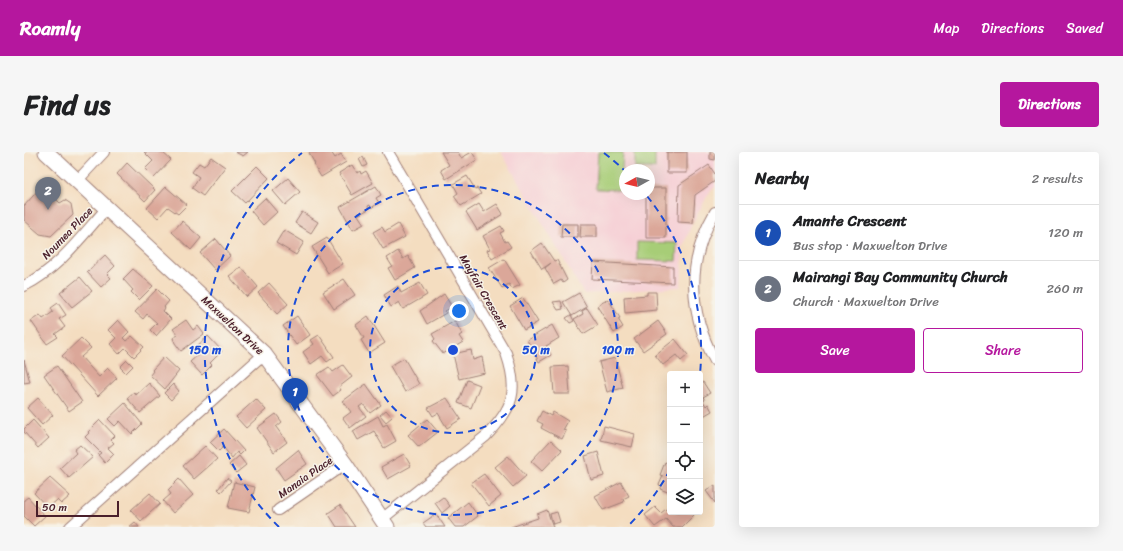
<!DOCTYPE html>
<meta charset="utf-8">
<style>
:root{--surface:#fff;--page:#f6f6f6;--text:#202124;--muted:#757577;--line:#e0e0e0;--accent:#b5179e}
body{margin:0;font-family:Sriracha,sans-serif;background:var(--page);color:var(--text)}
.controls{position:absolute;right:12px;bottom:12px;display:grid;overflow:hidden;border-radius:4px;box-shadow:0 4px 16px #0002}
.controls button{width:36px;height:36px;display:grid;place-items:center;padding:0;border:0;border-bottom:1px solid var(--line);background:var(--surface);color:var(--text);font:20px sans-serif}
.compass{position:absolute;left:595px;top:12px;width:36px;height:36px;border-radius:50%;background:var(--surface);box-shadow:0 4px 16px #0002;rotate:262deg}
.scale{position:absolute;left:12px;bottom:10px;width:83px;box-sizing:border-box;padding-left:4px;border:2px solid #4a1f2b;border-top:0;font-size:11px;line-height:14px;white-space:nowrap;color:#4a1f2b;-webkit-text-stroke:3px #f7f3e8;paint-order:stroke}
.you{position:absolute;left:435px;top:159px;width:14px;height:14px;margin:-10px;border:3px solid #fff;border-radius:50%;background:#1a73e8;box-shadow:0 0 0 6px #1a73e833}
.badge{display:grid;place-items:center;width:26px;height:26px;border-radius:50%;background:var(--accent);color:#fff;font-size:13px;font-weight:700}
.pin{position:absolute;translate:-50% -33px;filter:drop-shadow(0 1px 2px #0008)}
.pin::after{content:'';position:absolute;top:21px;width:14px;height:12px;background:inherit;clip-path:polygon(0 0,100% 0,50% 100%)}
.list{margin:0;padding:0;list-style:none}
h2{display:flex;justify-content:space-between;align-items:center;height:52px;margin:0;padding:0 16px;font-size:17px}
h2 small{font-size:13px;font-weight:400;color:var(--muted)}
.list li{display:grid;grid-template-columns:26px 1fr auto;gap:12px;align-items:center;box-sizing:border-box;height:56px;padding:0 16px;border-top:1px solid var(--line)}
.list b{display:block;font-size:15px;white-space:nowrap}
.list p{margin:0;font-size:13px;white-space:nowrap;color:var(--muted)}
.list em{font-size:13px;font-style:normal;color:var(--muted)}
.actions{display:flex;gap:8px;padding:12px 16px}
.actions a{flex:1;padding:9px 0;border:1px solid var(--accent);border-radius:4px;text-align:center;font-size:14px;color:var(--accent)}
.actions .main{background:var(--accent);color:#fff}
.icon{flex:none;width:22px;height:22px;fill:none;stroke:currentColor;stroke-width:2;stroke-linecap:round;stroke-linejoin:round}
.map{position:relative;flex:none;width:691px;height:375px;overflow:hidden;border-radius:4px}
header{display:flex;align-items:center;gap:24px;box-sizing:border-box;height:56px;padding:0 20px;background:var(--accent);color:#fff}
header strong{font-size:19px}
nav{display:flex;gap:22px;margin-inline-start:auto;font-size:14px}
.intro{display:flex;align-items:center;justify-content:space-between;box-sizing:border-box;height:96px;padding:0 24px}
h1{margin:0;font-size:28px}
.button{padding:10px 18px;border-radius:4px;background:var(--accent);color:#fff;font-size:14px;font-weight:700}
main{display:flex;gap:24px;padding:0 24px}
aside{flex:1;background:var(--surface);border-radius:4px;box-shadow:0 4px 16px #0002}
.map>svg:first-child{display:block}
.built{fill:#f6cfd5;fill-rule:evenodd}
.green{fill:#a7cd77;stroke:#787651}
.building{fill:#dba799}
.lines{fill:none;stroke-linecap:round;stroke-linejoin:round}
.street-casing{stroke:#9f7e76;stroke-width:12}
.secondary-casing{stroke:#9f7e76;stroke-width:17}
.street{stroke:#fff;stroke-width:10}
.secondary{stroke:#fff;stroke-width:15}
.ring{fill:none;stroke:#1d4ed8;stroke-width:2;stroke-dasharray:7 5}
.labels{text-anchor:middle;stroke-width:3;stroke-linejoin:round;paint-order:stroke}
.street-label{font-size:11px;fill:#4a1f2b;stroke:#f7f3e8}
.centre{fill:#1d4ed8;stroke:#f7f3e8;stroke-width:2}
.ring-label{font-size:12px;text-anchor:middle;font-weight:bold;fill:#1d4ed8;stroke:#f7f3e8;stroke-width:3;stroke-linejoin:round;paint-order:stroke}
</style>
<header>
<strong>Roamly</strong>
<nav><a>Map</a><a>Directions</a><a>Saved</a></nav>
</header>
<div class="intro"><h1>Find us</h1><a class="button">Directions</a></div>
<main>
<div class="map">
<svg width="691" height="375" viewBox="0 0 691 375">
<rect width="100%" height="100%" fill="#f7f3e8"/>
<filter id="ink" filterUnits="userSpaceOnUse"><feTurbulence type="fractalNoise" baseFrequency=".025" numOctaves="2"/><feDisplacementMap in="SourceGraphic" scale="8" xChannelSelector="R" yChannelSelector="G"/><feConvolveMatrix kernelMatrix="1 2 1 2 8 2 1 2 1" color-interpolation-filters="sRGB"/></filter>
<filter id="wash" filterUnits="userSpaceOnUse"><feTurbulence type="fractalNoise" baseFrequency=".012" numOctaves="4" result="noise"/><feDisplacementMap in="SourceGraphic" scale="16" xChannelSelector="R" yChannelSelector="G"/><feGaussianBlur stdDeviation="0.9" result="paint"/><feColorMatrix in="noise" values="0 0 0 0 0 0 0 0 0 0 0 0 0 0 0 0 0 1.4 0 .05"/><feComposite in="paint" operator="in"/></filter>
<g filter="url(#wash)">
<rect width="100%" height="100%" fill="#f4ddc0"/>
<path class="built" d="M 477,0 L 691,0 L 691,35 L 685,41 L 667,74 L 659,95 L 657,135 L 560,142 ZM 601,18 L 625,18 L 625,42 L 601,42 Z"/>
<g class="green">
<path d="M 574,0 L 599,0 L 597,38 L 572,37 Z"/>
<rect x="611" y="0" width="20" height="16"/>
<path d="M 613,90 L 653,91 L 652,109 L 613,108 Z"/>
</g>
<g id="blocks">
<g class="building">
<path d="M 120,0 L 138,0 L 147,8 L 130,26 L 121,17 L 129,9 Z"/>
<path d="M 211,0 L 224,0 L 219,4 Z"/>
<path d="M 287,0 L 307,0 L 311,6 L 317,2 L 322,10 L 297,25 L 290,13 L 291,12 L 285,1 Z"/>
<path d="M 417,0 L 434,0 L 437,6 L 448,0 L 453,8 L 422,27 L 417,18 L 425,13 Z"/>
<rect x="643" y="0" width="20" height="21"/>
<path d="M 686,0 L 691,0 L 691,8 L 686,7 Z"/>
<path d="M 187,5 L 201,15 L 179,44 L 168,36 L 175,25 L 168,20 L 175,11 L 180,14 Z"/>
<path d="M 339,5 L 343,13 L 339,15 L 335,7 Z"/>
<path d="M 103,11 L 131,38 L 121,49 L 93,22 Z"/>
<path d="M 328,13 L 333,21 L 336,19 L 337,22 L 342,19 L 349,31 L 328,43 L 315,21 Z"/>
<path d="M 685,13 L 691,22 L 691,29 L 671,43 L 669,71 L 654,70 L 655,33 Z"/>
<path d="M 233,14 L 245,26 L 221,51 L 208,39 Z"/>
<path d="M 443,24 L 451,37 L 453,36 L 457,42 L 437,54 L 430,44 L 434,41 L 429,32 Z"/>
<path d="M 264,26 L 276,40 L 261,53 L 249,39 Z"/>
<path d="M 18,34 L 36,51 L 41,48 L 47,52 L 49,63 L 27,84 L 16,82 L 0,68 L 0,54 Z"/>
<path d="M 352,34 L 357,43 L 352,46 L 355,51 L 347,56 L 346,53 L 344,54 L 345,57 L 334,63 L 340,72 L 329,78 L 316,55 Z"/>
<path d="M 142,35 L 163,53 L 154,62 L 144,55 L 134,66 L 123,56 Z"/>
<path d="M 625,36 L 642,36 L 642,86 L 622,86 L 622,42 L 625,42 Z"/>
<path d="M 241,46 L 253,60 L 239,73 L 227,59 Z"/>
<path d="M 455,52 L 460,60 L 473,52 L 479,62 L 453,78 L 442,60 Z"/>
<path d="M 278,60 L 294,70 L 287,81 L 271,71 Z"/>
<path d="M 158,69 L 177,86 L 167,98 L 148,80 Z"/>
<path d="M 374,72 L 381,85 L 359,97 L 349,80 L 358,75 L 361,80 Z"/>
<path d="M 538,72 L 554,72 L 554,85 L 537,85 Z"/>
<path d="M 557,72 L 573,72 L 573,85 L 556,85 Z"/>
<path d="M 477,74 L 480,79 L 476,81 L 481,90 L 483,89 L 487,95 L 468,107 L 463,98 L 466,97 L 459,84 Z"/>
<path d="M 260,78 L 280,90 L 272,103 L 252,91 Z"/>
<path d="M 303,86 L 319,112 L 304,121 L 288,95 Z"/>
<path d="M 192,87 L 206,104 L 191,118 L 176,101 Z"/>
<path d="M 518,91 L 530,109 L 533,108 L 543,128 L 539,131 L 537,128 L 530,132 L 521,116 L 527,111 L 518,117 L 507,99 Z"/>
<path d="M 374,99 L 379,107 L 384,104 L 391,116 L 371,128 L 364,116 L 368,114 L 363,106 Z"/>
<path d="M 81,103 L 91,114 L 83,122 L 87,126 L 77,135 L 63,120 Z"/>
<path d="M 480,107 L 496,133 L 488,137 L 485,132 L 478,136 L 465,116 Z"/>
<path d="M 569,110 L 649,115 L 649,131 L 568,127 Z"/>
<path d="M 217,115 L 234,135 L 223,145 L 205,124 Z"/>
<path d="M 109,117 L 129,134 L 115,148 L 107,140 L 109,138 L 99,127 Z"/>
<path d="M 56,125 L 68,139 L 48,155 L 36,141 Z"/>
<path d="M 320,127 L 331,143 L 310,157 L 299,140 Z"/>
<path d="M 245,131 L 264,152 L 253,162 L 234,141 Z"/>
<path d="M 396,131 L 403,143 L 379,157 L 375,150 L 367,155 L 360,143 L 374,134 L 377,141 Z"/>
<path d="M 133,137 L 145,149 L 140,155 L 141,156 L 139,159 L 147,167 L 132,184 L 126,178 L 133,171 L 123,162 L 119,167 L 111,160 Z"/>
<path d="M 623,140 L 632,140 L 633,158 L 601,161 L 600,145 L 623,143 Z"/>
<path d="M 555,141 L 563,155 L 548,164 L 539,150 Z"/>
<path d="M 420,142 L 428,155 L 421,159 L 422,161 L 403,172 L 396,159 Z"/>
<path d="M 499,146 L 514,170 L 500,178 L 486,154 Z"/>
<path d="M 584,147 L 596,166 L 594,167 L 599,175 L 590,181 L 573,154 Z"/>
<path d="M 537,149 L 539,157 L 534,158 L 529,150 Z"/>
<path d="M 34,151 L 42,163 L 35,167 L 41,175 L 31,182 L 34,185 L 23,192 L 7,169 L 16,163 L 19,167 L 29,160 L 27,156 Z"/>
<path d="M 563,156 L 574,173 L 559,182 L 550,167 L 559,162 L 558,159 Z"/>
<path d="M 547,163 L 550,169 L 546,171 L 542,166 Z"/>
<path d="M 273,164 L 286,183 L 272,193 L 259,174 Z"/>
<path d="M 344,164 L 361,191 L 345,201 L 337,188 L 340,186 L 332,173 Z"/>
<path d="M 94,168 L 105,180 L 99,186 L 102,189 L 108,184 L 120,195 L 110,205 L 101,196 L 95,202 L 86,192 L 92,186 L 84,178 Z"/>
<path d="M 162,168 L 169,178 L 174,174 L 180,182 L 157,199 L 151,191 L 149,186 L 154,183 L 149,177 Z"/>
<path d="M 431,169 L 438,182 L 435,184 L 439,190 L 419,202 L 409,189 L 411,187 L 408,182 Z"/>
<path d="M 634,169 L 643,182 L 619,199 L 610,187 Z"/>
<path d="M 528,173 L 535,186 L 522,194 L 527,203 L 515,210 L 503,188 Z"/>
<path d="M 295,183 L 310,205 L 303,210 L 298,204 L 287,212 L 279,200 L 290,192 L 287,188 Z"/>
<path d="M 184,184 L 198,199 L 186,211 L 188,213 L 178,223 L 166,210 L 176,201 L 171,196 Z"/>
<path d="M 57,186 L 67,196 L 57,205 L 75,225 L 84,216 L 93,226 L 74,244 L 38,204 Z"/>
<path d="M 651,187 L 664,203 L 657,209 L 652,203 L 639,213 L 631,203 Z"/>
<path d="M 447,198 L 449,208 L 458,205 L 461,221 L 435,227 L 429,202 Z"/>
<path d="M 140,205 L 155,219 L 141,237 L 126,223 L 129,219 L 128,218 Z"/>
<path d="M 380,206 L 395,232 L 381,240 L 366,214 Z"/>
<path d="M 591,206 L 599,236 L 583,240 L 575,210 Z"/>
<path d="M 0,208 L 6,230 L 0,231 Z"/>
<path d="M 103,208 L 109,214 L 102,221 L 96,215 Z"/>
<path d="M 319,213 L 328,225 L 315,235 L 317,238 L 309,244 L 293,223 L 305,215 L 309,220 Z"/>
<path d="M 33,214 L 58,250 L 45,259 L 20,223 Z"/>
<path d="M 544,214 L 546,242 L 530,242 L 528,215 Z"/>
<path d="M 443,228 L 456,233 L 447,256 L 434,251 Z"/>
<path d="M 679,230 L 686,241 L 679,245 L 681,248 L 679,249 L 682,254 L 684,252 L 688,259 L 676,266 L 676,232 Z"/>
<path d="M 125,231 L 136,244 L 116,261 L 103,246 L 110,240 L 112,243 Z"/>
<path d="M 149,232 L 155,239 L 147,248 L 140,241 Z"/>
<path d="M 342,232 L 357,253 L 346,261 L 339,252 L 335,255 L 342,264 L 326,276 L 319,266 L 327,260 L 319,249 Z"/>
<path d="M 14,246 L 29,263 L 18,273 L 3,256 Z"/>
<path d="M 423,246 L 437,267 L 423,276 L 414,261 L 409,264 L 404,256 Z"/>
<path d="M 232,247 L 242,258 L 222,276 L 212,265 Z"/>
<path d="M 101,251 L 118,272 L 108,282 L 96,269 L 91,274 L 84,267 Z"/>
<path d="M 362,258 L 368,265 L 362,270 L 356,263 Z"/>
<path d="M 518,259 L 527,264 L 529,260 L 544,269 L 539,278 L 542,279 L 538,287 L 517,276 L 519,272 L 513,269 Z"/>
<path d="M 252,262 L 258,270 L 252,275 L 263,290 L 250,300 L 233,276 Z"/>
<path d="M 354,264 L 359,274 L 363,272 L 372,289 L 360,296 L 350,279 L 334,288 L 329,279 Z"/>
<path d="M 403,267 L 414,280 L 395,295 L 384,283 Z"/>
<path d="M 9,268 L 25,286 L 14,296 L 0,280 L 0,277 Z"/>
<path d="M 76,268 L 91,284 L 87,288 L 90,291 L 84,296 L 90,302 L 81,311 L 74,303 L 77,301 L 61,285 L 65,281 L 64,280 Z"/>
<path d="M 580,274 L 611,282 L 608,295 L 577,288 Z"/>
<path d="M 200,277 L 220,299 L 216,303 L 213,300 L 208,306 L 199,295 L 195,299 L 186,290 Z"/>
<path d="M 527,288 L 538,298 L 518,319 L 507,309 Z"/>
<path d="M 56,293 L 69,305 L 45,326 L 36,316 L 52,301 L 50,298 Z"/>
<path d="M 181,294 L 193,307 L 170,327 L 159,314 Z"/>
<path d="M 274,298 L 283,312 L 260,328 L 252,316 Z"/>
<path d="M 574,300 L 580,324 L 567,328 L 561,304 Z"/>
<path d="M 380,302 L 387,314 L 364,327 L 357,315 Z"/>
<path d="M 215,304 L 222,313 L 212,321 L 205,313 Z"/>
<path d="M 484,304 L 502,324 L 489,335 L 471,315 Z"/>
<path d="M 641,310 L 646,312 L 646,341 L 636,337 L 638,334 L 635,333 L 639,324 L 636,323 Z"/>
<path d="M 460,322 L 477,344 L 465,354 L 447,331 Z"/>
<path d="M 26,326 L 46,344 L 37,352 L 33,348 L 24,356 L 10,341 Z"/>
<path d="M 203,326 L 207,329 L 197,340 L 194,337 Z"/>
<path d="M 155,327 L 169,343 L 149,361 L 139,349 L 147,342 L 144,338 Z"/>
<path d="M 210,330 L 231,335 L 225,360 L 204,356 Z"/>
<path d="M 597,330 L 605,344 L 599,347 L 600,350 L 579,358 L 571,344 Z"/>
<path d="M 691,333 L 691,351 L 682,339 Z"/>
<path d="M 126,341 L 136,352 L 117,369 L 107,358 Z"/>
<path d="M 4,345 L 21,364 L 10,374 L 0,364 L 0,348 Z"/>
<path d="M 419,345 L 426,354 L 418,361 L 411,351 Z"/>
<path d="M 444,350 L 454,364 L 440,375 L 431,375 L 424,366 Z"/>
<path d="M 316,353 L 331,375 L 313,375 L 304,361 Z"/>
<path d="M 646,354 L 646,360 L 668,360 L 670,363 L 658,375 L 649,375 L 642,367 L 631,375 L 621,363 L 631,355 L 637,361 Z"/>
<path d="M 523,358 L 529,375 L 487,375 L 514,366 L 513,362 Z"/>
<path d="M 533,360 L 536,370 L 529,372 L 526,362 Z"/>
<path d="M 412,362 L 421,375 L 402,375 L 399,371 Z"/>
<path d="M 111,370 L 115,375 L 105,375 Z"/>
</g>
</g>
</g>
<g filter="url(#ink)">
<use href="#blocks" fill-opacity="0" stroke="#9f7e76" stroke-width="1"/>
<g class="lines">
<defs>
<g id="street">
<path d="M 53,29 L 80,0"/>
<path d="M 691,60 C 662,110 664,159 691,209"/>
<path d="M 0,134 C 34,117 57,85 82,57"/>
<path d="M 254,358 L 321,312"/>
<path d="M 358,367 L 462,284 C 490,256 495,238 482,201 L 364,0"/>
<path d="M 46,375 L 240,202"/>
</g>
<path id="secondary" d="M 22,0 L 240,202 L 321,312 L 363,375"/>
</defs>
<use href="#street" class="street-casing"/>
<use href="#secondary" class="secondary-casing"/>
<use href="#street" class="street"/>
<use href="#secondary" class="secondary"/>
</g>
</g>
<g class="ring">
<circle cx="429" cy="198" r="83"/>
<circle cx="429" cy="198" r="165"/>
<path d="M646 318A248 248 0 0 1 603 375M255 375A248 248 0 0 1 278 1M580 1A248 248 0 0 1 600 18M623 44A248 248 0 0 1 676 222"/>
</g>
<g class="labels">
<g class="street-label">
<text transform="translate(43 81) rotate(-46)" y="4">Noumea Place</text>
<text transform="translate(460 140) rotate(60)" y="4">Mayfair Crescent</text>
<text transform="translate(209 173) rotate(43)" y="4">Maxwelton Drive</text>
<text transform="translate(281 325) rotate(-35)" y="4">Manaia Place</text>
</g>
</g>
<circle cx="429" cy="198" r="6" class="centre"/>
<g class="ring-label">
<text x="512" y="202">50 m</text>
<text x="594" y="202">100 m</text>
<text x="181" y="202">150 m</text>
</g>
</svg>
<div class="controls">
<button>+</button>
<button>−</button>
<button><svg class="icon" aria-label="locate" viewBox="0 0 24 24"><circle cx="12" cy="12" r="6"/><path d="M12 2v4M12 18v4M2 12h4M18 12h4"/></svg></button>
<button><svg class="icon" aria-label="layers" viewBox="0 0 24 24"><path d="M12 4l9 5-9 5-9-5zM3 14l9 5 9-5"/></svg></button>
</div>
<svg class="compass" viewBox="-18 -18 36 36"><path d="M0-13l5 13h-10z" fill="#e53935"/><path d="M0 13l5-13h-10z" fill="#757577"/></svg>
<div class="scale">50 m</div>
<div class="you"></div>
<div class="pin badge" style="left:271px;top:259px;background:#1a4fb4">1</div>
<div class="pin badge" style="left:24px;top:58px;background:#6b7280">2</div>
</div>
<aside>
<h2>Nearby<small>2 results</small></h2>
<ul class="list">
<li><span class="badge" style="background:#1a4fb4">1</span><div><b>Amante Crescent</b><p>Bus stop · Maxwelton Drive</p></div><em>120 m</em></li>
<li><span class="badge" style="background:#6b7280">2</span><div><b>Mairangi Bay Community Church</b><p>Church · Maxwelton Drive</p></div><em>260 m</em></li>
</ul>
<div class="actions"><a class="main">Save</a><a>Share</a></div>
</aside>
</main>
